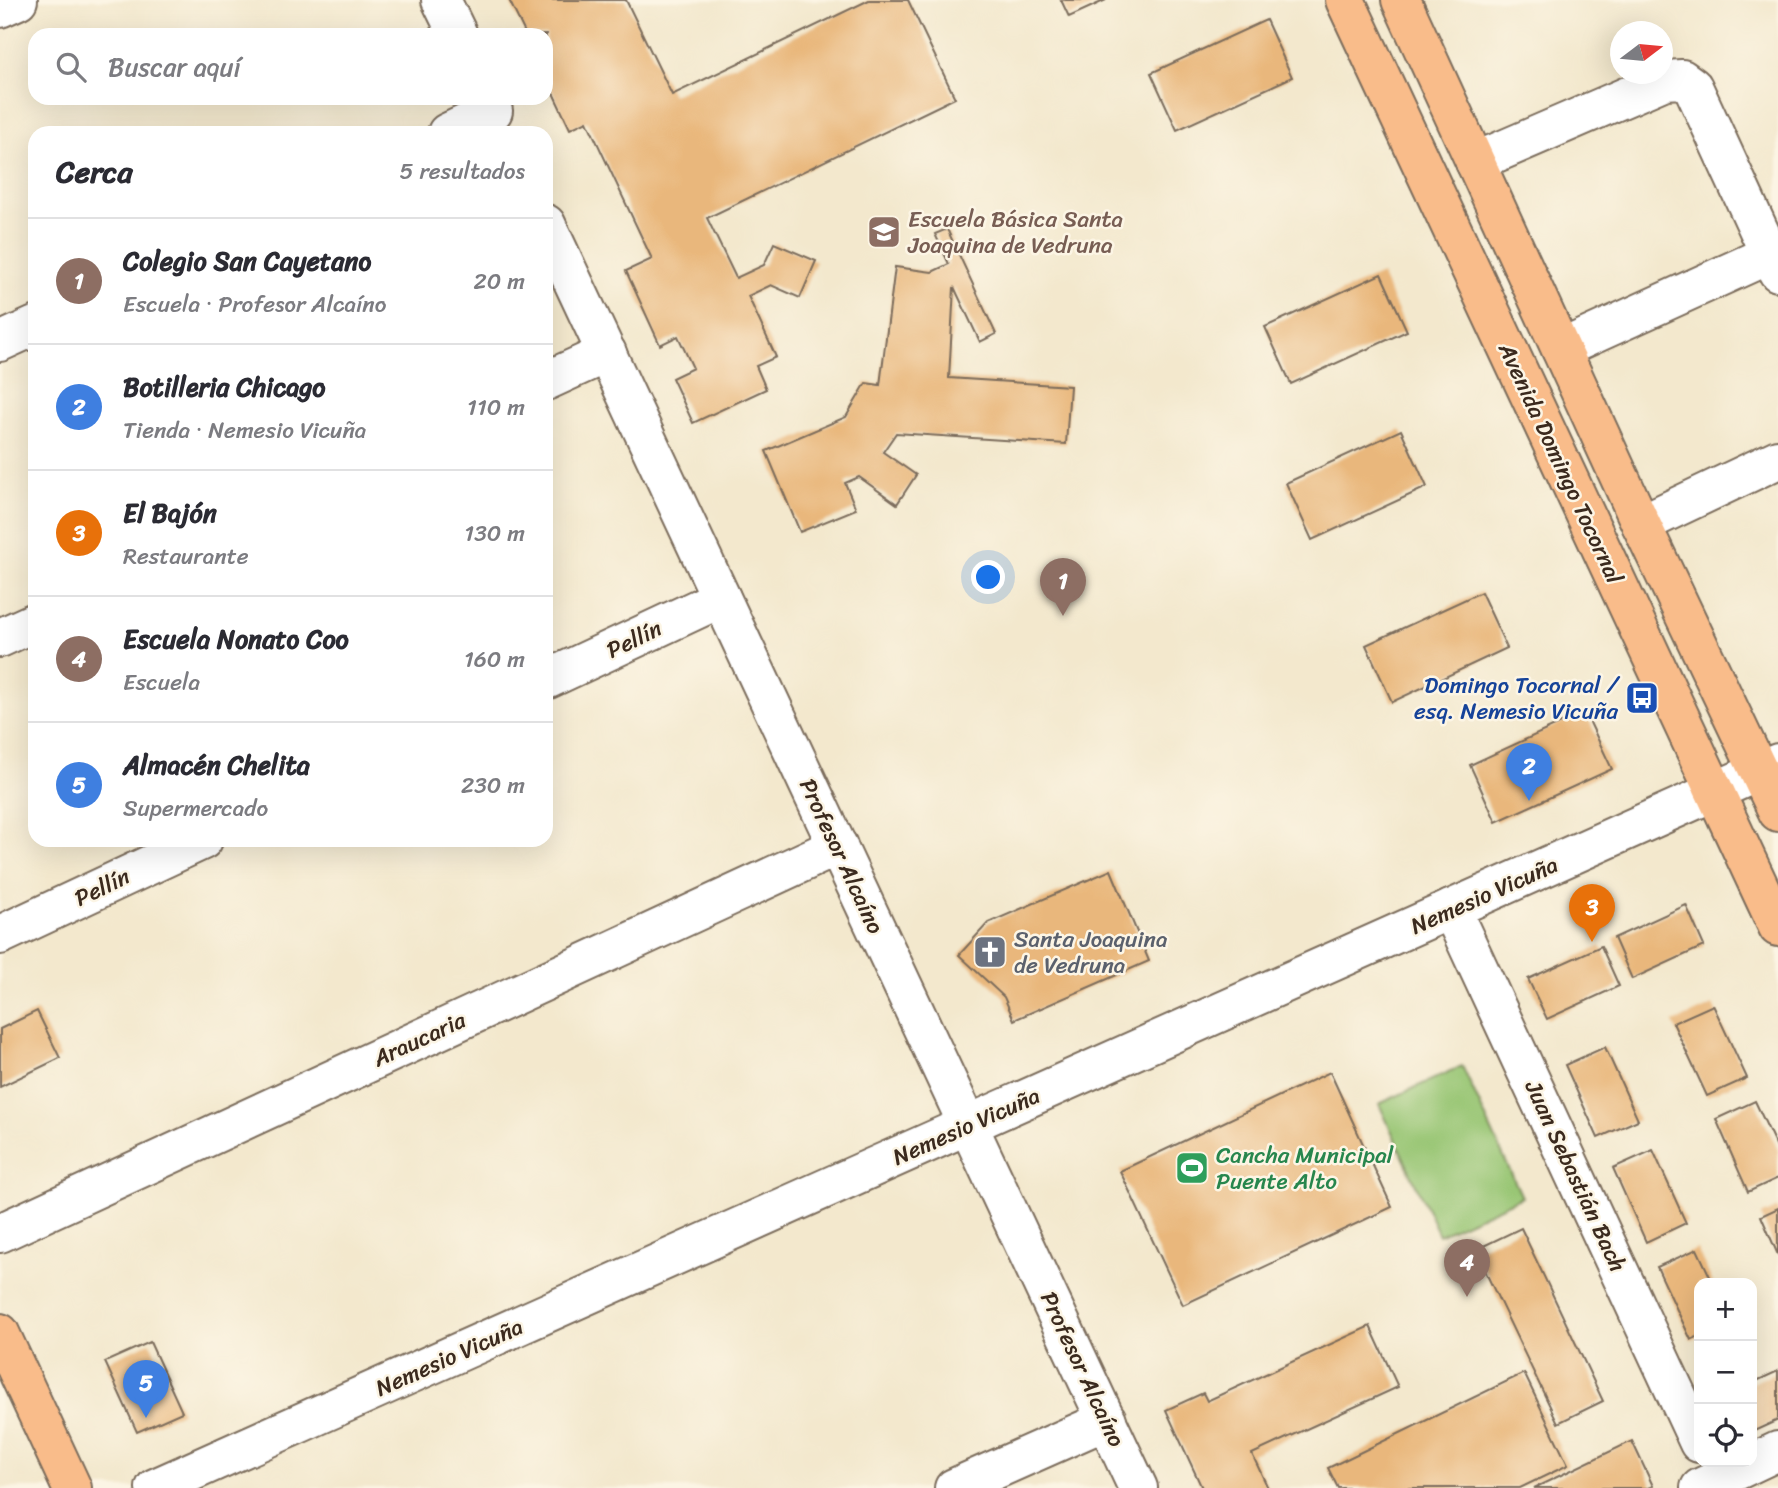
<!DOCTYPE html>
<html lang="es">
<meta charset="utf-8">
<style>
:root{--surface:#fff;--page:#f7f7f7;--text:#2b2b33;--muted:#7c7c81;--line:#e1e1e2;--accent:#1f6fb2}
body{margin:0;font-family:Sriracha,sans-serif;background:var(--page);color:var(--text)}
.controls{position:absolute;right:21px;bottom:21px;display:grid;overflow:hidden;border-radius:14px;box-shadow:0 7px 28px #0002}
.controls button{width:63px;height:63px;display:grid;place-items:center;padding:0;border:0;border-bottom:2px solid var(--line);background:var(--surface);color:var(--text);font:35px sans-serif}
.compass{position:absolute;left:1610px;top:21px;width:63px;height:63px;border-radius:50%;background:var(--surface);box-shadow:0 7px 28px #0002;rotate:74deg}
.you{position:absolute;left:989px;top:578px;width:24px;height:24px;margin:-18px;border:5px solid #fff;border-radius:50%;background:#1a73e8;box-shadow:0 0 0 10px #1a73e833}
.badge{display:grid;place-items:center;width:46px;height:46px;border-radius:50%;background:var(--accent);color:#fff;font-size:23px;font-weight:700}
.pin{position:absolute;translate:-50% -58px;filter:drop-shadow(0 2px 4px #0008)}
.pin::after{content:'';position:absolute;top:37px;width:24px;height:21px;background:inherit;clip-path:polygon(0 0,100% 0,50% 100%)}
.list{margin:0;padding:0;list-style:none}
h2{display:flex;justify-content:space-between;align-items:center;height:91px;margin:0;padding:0 28px;font-size:30px}
h2 small{font-size:23px;font-weight:400;color:var(--muted)}
.list li{display:grid;grid-template-columns:46px 1fr auto;gap:21px;align-items:center;box-sizing:border-box;height:126px;padding:0 28px;border-top:2px solid var(--line)}
.list b{display:block;font-size:26px;white-space:nowrap}
.list p{margin:0;font-size:23px;white-space:nowrap;color:var(--muted)}
.list em{font-size:23px;font-style:normal;color:var(--muted)}
.icon{flex:none;width:38px;height:38px;fill:none;stroke:currentColor;stroke-width:2;stroke-linecap:round;stroke-linejoin:round}
.map{position:relative;flex:none;width:1778px;height:1488px;overflow:hidden}
.search{position:absolute;background:var(--surface);box-shadow:0 7px 28px #0002;left:28px;top:28px;width:525px;height:77px;display:flex;align-items:center;gap:18px;box-sizing:border-box;padding:0 24px;border-radius:21px;color:var(--muted);font-size:26px}
.panel{position:absolute;background:var(--surface);box-shadow:0 7px 28px #0002;left:28px;top:126px;width:525px;height:721px;border-radius:21px}
.map>svg:first-child{display:block}
.green{fill:#99c674;stroke:#6a7849;stroke-width:2}
.building{fill:#e9b77c}
.lines{fill:none;stroke-linecap:round;stroke-linejoin:round}
.minor-casing{stroke:#7b6c5b;stroke-width:42}
.major-casing{stroke:#7b6c5b;stroke-width:42}
.minor{stroke:#fff;stroke-width:38}
.major{stroke:#f9bc8a;stroke-width:38}
.labels{text-anchor:middle;stroke-width:5;stroke-linejoin:round;paint-order:stroke}
.education-label{font-size:23px;fill:#785e54;stroke:#fcf5e5;text-anchor:start}
.street-label{font-size:23px;fill:#3b2a1e;stroke:#fcf5e5}
.transit-label{font-size:23px;fill:#164399;stroke:#fcf5e5;text-anchor:end}
.worship-label{font-size:23px;fill:#5b616d;stroke:#fcf5e5;text-anchor:start}
.leisure-label{font-size:23px;fill:#27864d;stroke:#fcf5e5;text-anchor:start}
</style>
<div class="map">
<svg width="1778" height="1488" viewBox="0 0 1778 1488">
<rect width="100%" height="100%" fill="#fcf5e5"/>
<filter id="ink" filterUnits="userSpaceOnUse"><feTurbulence type="fractalNoise" baseFrequency=".0143" numOctaves="2"/><feDisplacementMap in="SourceGraphic" scale="14" xChannelSelector="R" yChannelSelector="G"/><feConvolveMatrix kernelMatrix="1 2 1 2 8 2 1 2 1" color-interpolation-filters="sRGB"/></filter>
<filter id="wash" filterUnits="userSpaceOnUse"><feTurbulence type="fractalNoise" baseFrequency=".00686" numOctaves="4" result="noise"/><feDisplacementMap in="SourceGraphic" scale="28" xChannelSelector="R" yChannelSelector="G"/><feGaussianBlur stdDeviation="1.57" result="paint"/><feColorMatrix in="noise" values="0 0 0 0 0 0 0 0 0 0 0 0 0 0 0 0 0 1.4 0 .05"/><feComposite in="paint" operator="in"/></filter>
<g filter="url(#wash)">
<rect width="100%" height="100%" fill="#f3e8cd"/>
<path class="green" d="M 1462,1066 L 1522,1197 L 1439,1235 L 1379,1104 Z"/>
<g id="blocks">
<g class="building">
<path d="M 509,0 L 626,0 L 672,95 L 869,0 L 908,0 L 955,98 L 707,218 L 736,278 L 764,265 L 774,243 L 816,261 L 800,298 L 771,285 L 748,296 L 776,357 L 756,366 L 766,389 L 693,423 L 672,378 L 693,368 L 678,336 L 660,345 L 626,271 L 652,259 L 587,121 L 570,129 L 546,78 L 546,35 L 526,35 Z"/>
<path d="M 1061,0 L 1106,0 L 1069,17 Z"/>
<path d="M 1266,20 L 1292,77 L 1177,130 L 1151,73 Z"/>
<path d="M 947,229 L 996,334 L 980,342 L 954,287 L 949,378 L 1070,386 L 1066,444 L 896,433 L 883,452 L 916,475 L 897,504 L 859,477 L 845,483 L 856,509 L 800,532 L 766,451 L 846,417 L 866,383 L 880,385 L 895,267 L 932,272 L 949,264 L 935,234 Z"/>
<path d="M 1381,274 L 1407,331 L 1291,384 L 1265,327 Z"/>
<path d="M 1401,430 L 1427,487 L 1312,540 L 1286,483 Z"/>
<path d="M 1481,592 L 1507,648 L 1392,702 L 1366,645 Z"/>
<path d="M 1585,712 L 1612,769 L 1496,822 L 1470,765 Z"/>
<path d="M 1111,870 L 1149,961 L 1014,1020 L 1004,997 L 959,955 L 988,923 Z"/>
<path d="M 1686,905 L 1704,946 L 1632,979 L 1614,938 Z"/>
<path d="M 1601,946 L 1619,986 L 1547,1019 L 1528,979 Z"/>
<path d="M 1713,1005 L 1747,1078 L 1707,1096 L 1673,1023 Z"/>
<path d="M 37,1011 L 60,1058 L 0,1087 L 0,1029 Z"/>
<path d="M 1605,1047 L 1638,1120 L 1598,1138 L 1565,1065 Z"/>
<path d="M 1330,1072 L 1392,1207 L 1183,1305 L 1120,1171 Z"/>
<path d="M 1755,1101 L 1778,1150 L 1778,1178 L 1748,1192 L 1716,1119 Z"/>
<path d="M 1653,1150 L 1686,1223 L 1646,1242 L 1613,1168 Z"/>
<path d="M 1778,1208 L 1778,1255 L 1761,1216 Z"/>
<path d="M 1521,1228 L 1603,1401 L 1558,1423 L 1475,1250 Z"/>
<path d="M 1697,1249 L 1713,1283 L 1699,1283 L 1699,1336 L 1691,1340 L 1657,1267 Z"/>
<path d="M 1370,1326 L 1398,1387 L 1252,1454 L 1268,1488 L 1202,1488 L 1166,1410 L 1203,1393 L 1207,1401 Z"/>
<path d="M 150,1342 L 182,1412 L 137,1432 L 105,1362 Z"/>
<path d="M 1778,1371 L 1778,1420 L 1752,1432 L 1752,1383 Z"/>
<path d="M 1524,1373 L 1568,1465 L 1520,1488 L 1338,1488 L 1328,1468 Z"/>
<path d="M 1632,1441 L 1653,1486 L 1648,1488 L 1534,1488 Z"/>
</g>
</g>
</g>
<g filter="url(#ink)">
<use href="#blocks" fill-opacity="0" stroke="#7b6c5b" stroke-width="2"/>
<g class="lines">
<defs>
<g id="minor">
<path d="M 441,0 L 458,35"/>
<path d="M 0,8 L 18,0"/>
<path d="M 447,133 L 493,111"/>
<path d="M 1475,162 L 1665,80 L 1682,79 L 1693,87 L 1778,272"/>
<path d="M 546,224 L 1138,1488"/>
<path d="M 0,342 L 35,326"/>
<path d="M 1561,349 L 1770,254"/>
<path d="M 546,381 L 607,353"/>
<path d="M 1641,524 L 1778,459"/>
<path d="M 0,638 L 35,622"/>
<path d="M 546,680 L 721,598"/>
<path d="M 1451,909 L 1699,1443"/>
<path d="M 0,935 L 203,840"/>
<path d="M 0,1233 L 838,846"/>
<path d="M 155,1488 L 1778,763"/>
<path d="M 954,1488 L 1107,1420"/>
<path d="M 1700,1488 L 1778,1451"/>
</g>
<g id="major">
<path d="M 1345,0 L 1778,927"/>
<path d="M 1401,0 L 1641,524 L 1778,812"/>
<path d="M 0,1333 L 72,1488"/>
</g>
</defs>
<use href="#minor" class="minor-casing"/>
<use href="#major" class="major-casing"/>
<use href="#minor" class="minor"/>
<use href="#major" class="major"/>
</g>
</g>
<defs>
<symbol id="school-square" viewBox="-11 -11 22 22"><rect x="-9" y="-9" width="18" height="18" rx="4" fill="#8d6e63" stroke="#fcf5e5"/><path d="M0-5L7-2L0 1L-7-2ZM-4 1L0 2.5L4 1V4Q0 6-4 4Z" fill="#fff"/></symbol>
<symbol id="bus-square" viewBox="-11 -11 22 22"><rect x="-9" y="-9" width="18" height="18" rx="4" fill="#1a4fb4" stroke="#fcf5e5"/><path d="M-5-6H5V4H4V6H2V4H-2V6H-4V4H-5ZM-3.5-4V0h7V-4ZM-3.5 1.2v1.5H-2V1.2ZM2 1.2v1.5H3.5V1.2Z" fill="#fff"/></symbol>
<symbol id="church-square" viewBox="-11 -11 22 22"><rect x="-9" y="-9" width="18" height="18" rx="4" fill="#6b7280" stroke="#fcf5e5"/><path d="M-1.2-6h2.4v3.5h3.3v2.4h-3.3V6h-2.4V-.1h-3.3v-2.4h3.3Z" fill="#fff"/></symbol>
<symbol id="stadium-square" viewBox="-11 -11 22 22"><rect x="-9" y="-9" width="18" height="18" rx="4" fill="#2e9e5b" stroke="#fcf5e5"/><path d="M0-5a6.5 5 0 1 0 0 10a6.5 5 0 1 0 0-10ZM-3.5-1.8h7v3.6h-7Z" fill="#fff"/></symbol>
</defs>
<g fill-rule="evenodd">
<use href="#school-square" x="865" y="213" width="38" height="38"/>
<use href="#bus-square" x="1623" y="679" width="38" height="38"/>
<use href="#church-square" x="971" y="933" width="38" height="38"/>
<use href="#stadium-square" x="1173" y="1149" width="38" height="38"/>
</g>
<g class="labels">
<g class="education-label">
<text x="908" y="227">Escuela Básica Santa<tspan x="908" dy="26">Joaquina de Vedruna</tspan></text>
</g>
<g class="street-label">
<text transform="translate(1561 463) rotate(65)" y="8">Avenida Domingo Tocornal</text>
<text transform="translate(634 639) rotate(-25)" y="8">Pellín</text>
<text transform="translate(842 856) rotate(65)" y="8">Profesor Alcaíno</text>
<text transform="translate(102 887) rotate(-25)" y="8">Pellín</text>
<text transform="translate(1484 895) rotate(-24)" y="8">Nemesio Vicuña</text>
<text transform="translate(419 1039) rotate(-25)" y="8">Araucaria</text>
<text transform="translate(966 1126) rotate(-24)" y="8">Nemesio Vicuña</text>
<text transform="translate(1576 1176) rotate(65)" y="8">Juan Sebastián Bach</text>
<text transform="translate(449 1357) rotate(-24)" y="8">Nemesio Vicuña</text>
<text transform="translate(1083 1369) rotate(65)" y="8">Profesor Alcaíno</text>
</g>
<g class="transit-label">
<text x="1618" y="693">Domingo Tocornal /<tspan x="1618" dy="26">esq. Nemesio Vicuña</tspan></text>
</g>
<g class="worship-label">
<text x="1014" y="947">Santa Joaquina<tspan x="1014" dy="26">de Vedruna</tspan></text>
</g>
<g class="leisure-label">
<text x="1216" y="1163">Cancha Municipal<tspan x="1216" dy="26">Puente Alto</tspan></text>
</g>
</g>
</svg>
<div class="controls">
<button>+</button>
<button>−</button>
<button><svg class="icon" aria-label="locate" viewBox="0 0 24 24"><circle cx="12" cy="12" r="6"/><path d="M12 2v4M12 18v4M2 12h4M18 12h4"/></svg></button>
</div>
<svg class="compass" viewBox="-18 -18 36 36"><path d="M0-13l5 13h-10z" fill="#e53935"/><path d="M0 13l5-13h-10z" fill="#7c7c81"/></svg>
<div class="you"></div>
<div class="pin badge" style="left:1063px;top:616px;background:#8d6e63">1</div>
<div class="pin badge" style="left:1529px;top:801px;background:#3f7fe0">2</div>
<div class="pin badge" style="left:1592px;top:942px;background:#e8710a">3</div>
<div class="pin badge" style="left:1467px;top:1297px;background:#8d6e63">4</div>
<div class="pin badge" style="left:146px;top:1418px;background:#3f7fe0">5</div>
<div class="search"><svg class="icon" aria-label="search" viewBox="0 0 24 24"><circle cx="10" cy="10" r="6"/><path d="M15 15l6 6"/></svg>Buscar aquí</div>
<section class="panel">
<h2>Cerca<small>5 resultados</small></h2>
<ul class="list">
<li><span class="badge" style="background:#8d6e63">1</span><div><b>Colegio San Cayetano</b><p>Escuela · Profesor Alcaíno</p></div><em>20 m</em></li>
<li><span class="badge" style="background:#3f7fe0">2</span><div><b>Botilleria Chicago</b><p>Tienda · Nemesio Vicuña</p></div><em>110 m</em></li>
<li><span class="badge" style="background:#e8710a">3</span><div><b>El Bajón</b><p>Restaurante</p></div><em>130 m</em></li>
<li><span class="badge" style="background:#8d6e63">4</span><div><b>Escuela Nonato Coo</b><p>Escuela</p></div><em>160 m</em></li>
<li><span class="badge" style="background:#3f7fe0">5</span><div><b>Almacén Chelita</b><p>Supermercado</p></div><em>230 m</em></li>
</ul>
</section>
</div>
